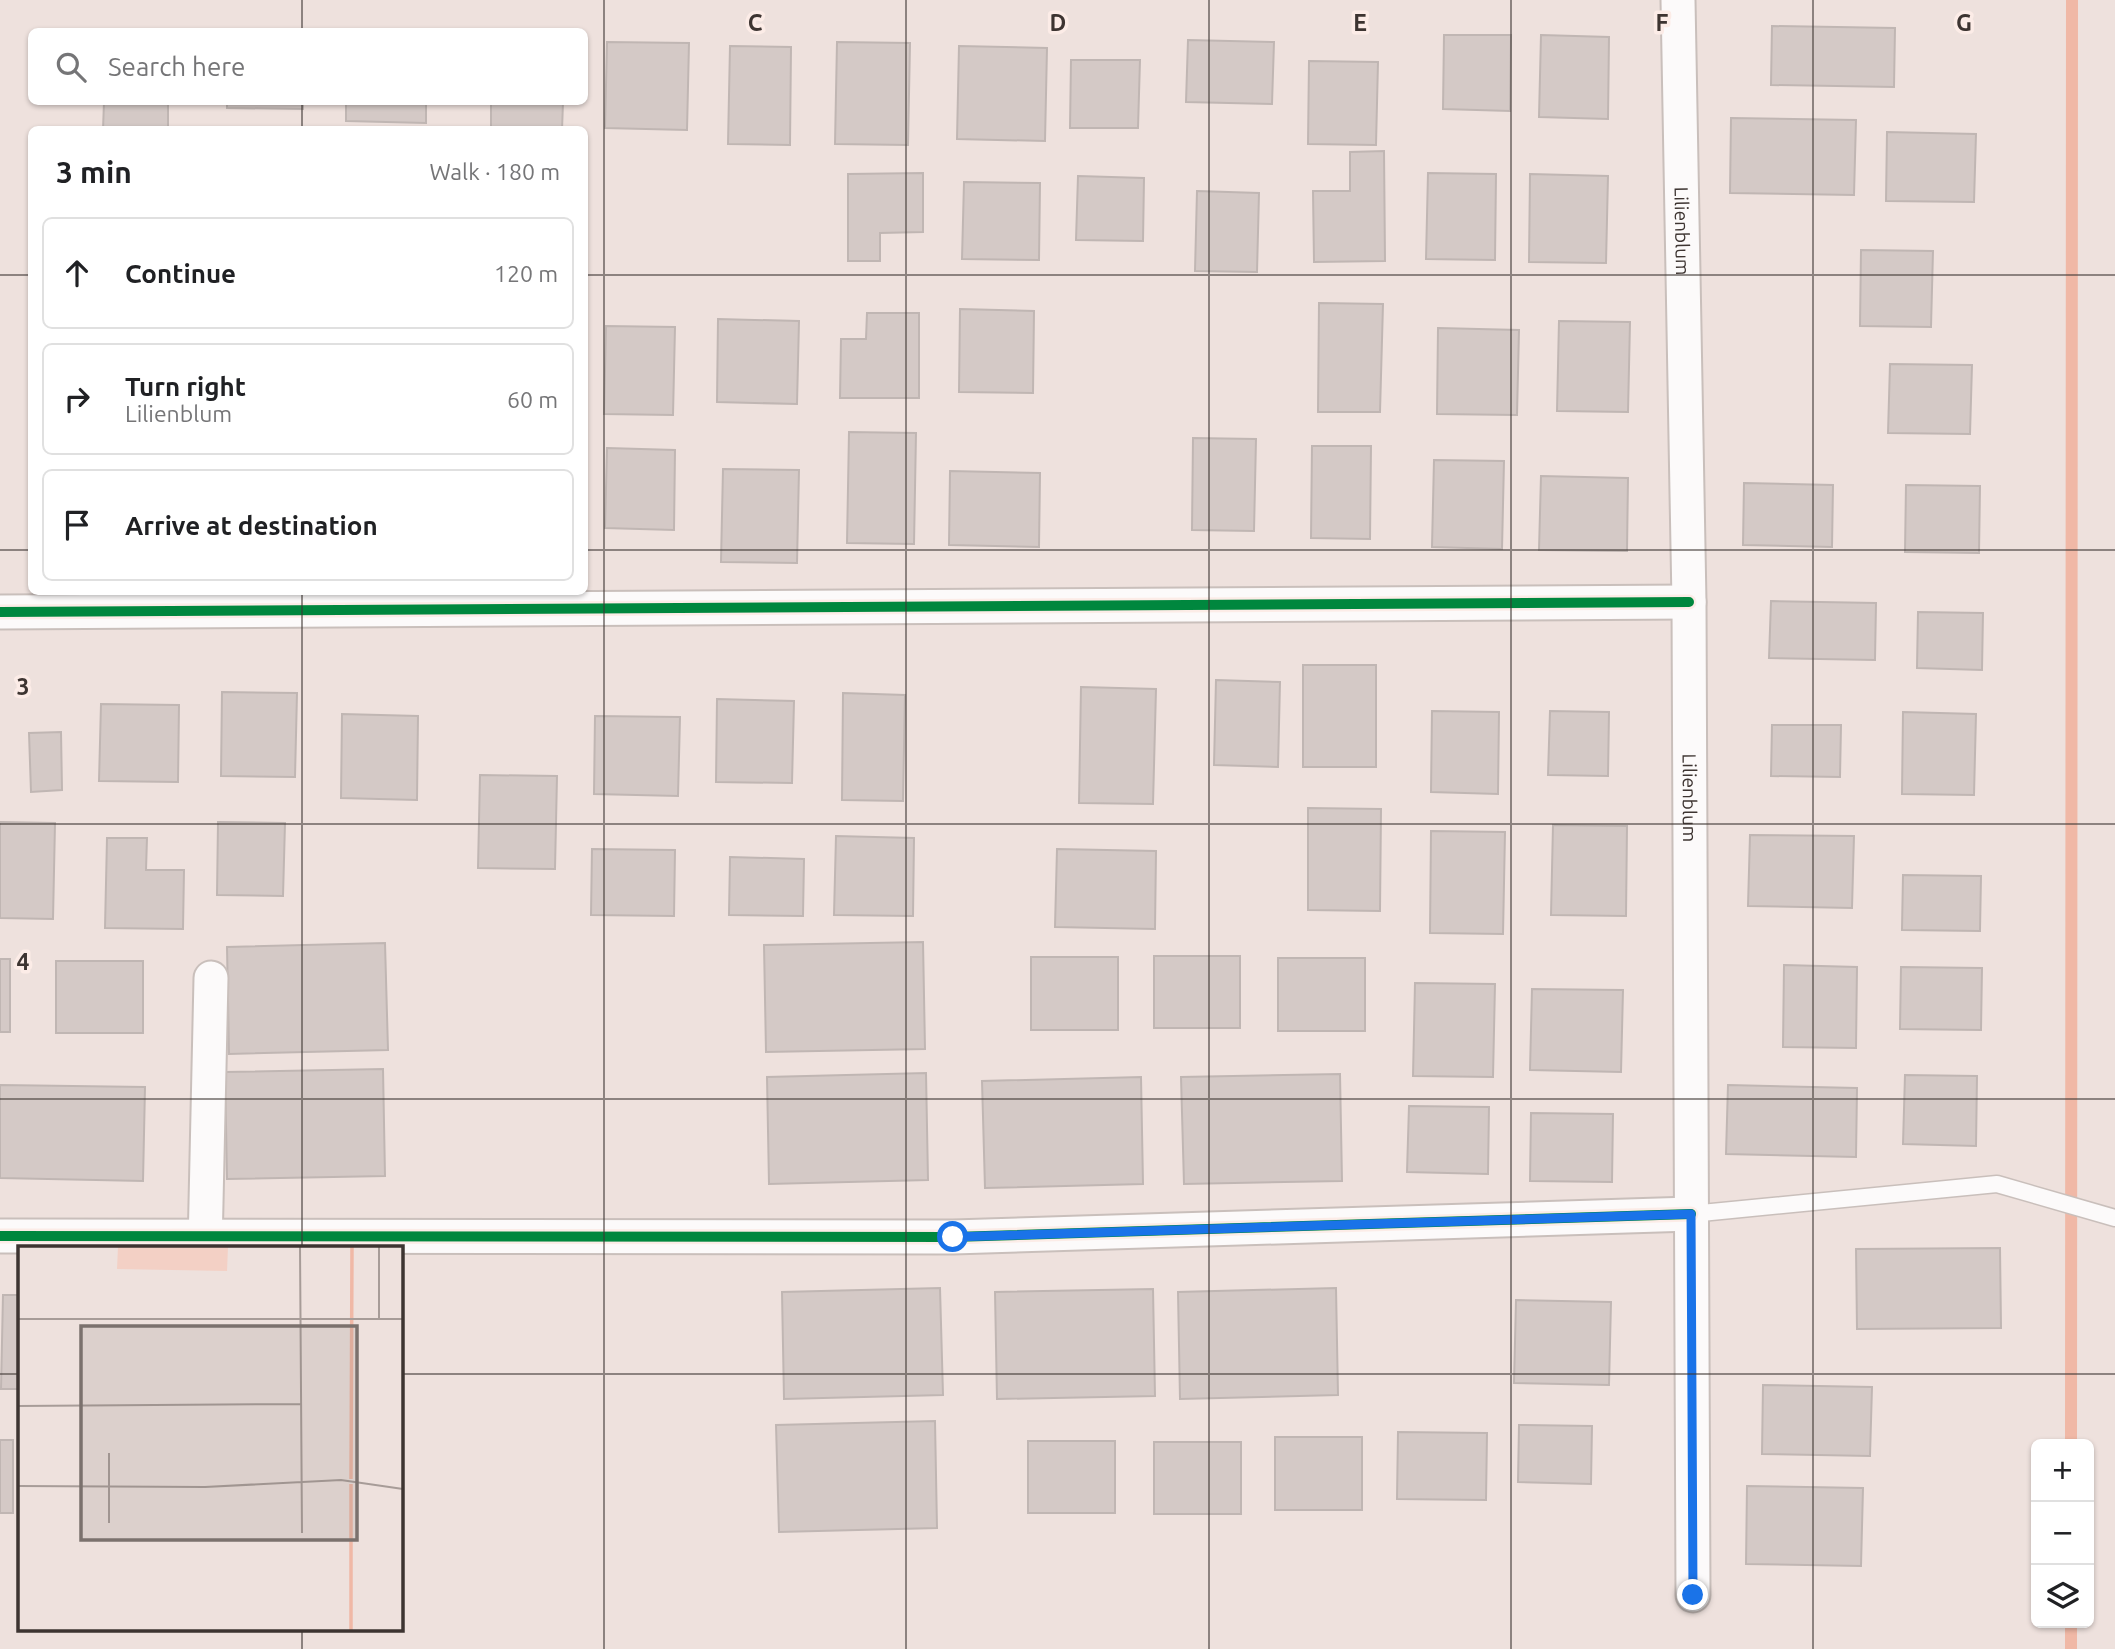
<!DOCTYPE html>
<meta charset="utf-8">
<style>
:root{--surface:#fff;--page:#f2f2f2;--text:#202124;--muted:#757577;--line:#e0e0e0}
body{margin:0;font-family:Ubuntu,sans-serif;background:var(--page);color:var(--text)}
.controls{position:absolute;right:21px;bottom:21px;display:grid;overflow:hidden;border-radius:10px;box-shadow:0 2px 5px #0004}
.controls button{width:63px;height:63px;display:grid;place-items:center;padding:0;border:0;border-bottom:2px solid var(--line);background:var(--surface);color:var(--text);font:35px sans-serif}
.stop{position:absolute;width:21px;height:21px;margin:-16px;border:5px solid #1a73e8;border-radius:50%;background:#fff}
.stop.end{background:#1a73e8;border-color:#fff;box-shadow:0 2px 7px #0008}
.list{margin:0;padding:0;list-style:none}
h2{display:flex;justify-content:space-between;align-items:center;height:91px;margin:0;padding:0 28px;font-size:30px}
h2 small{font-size:23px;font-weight:400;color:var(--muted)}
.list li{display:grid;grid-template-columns:46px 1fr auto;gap:21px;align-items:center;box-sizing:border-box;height:112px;margin:0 14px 14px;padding:0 14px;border:2px solid var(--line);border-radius:10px}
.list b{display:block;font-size:26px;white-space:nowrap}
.list p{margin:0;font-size:23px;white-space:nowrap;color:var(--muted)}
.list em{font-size:23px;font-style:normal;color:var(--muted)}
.icon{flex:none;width:38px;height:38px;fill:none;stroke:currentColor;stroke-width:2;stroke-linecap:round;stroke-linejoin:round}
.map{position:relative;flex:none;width:2115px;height:1649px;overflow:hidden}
.search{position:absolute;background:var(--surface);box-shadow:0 2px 5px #0004;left:28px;top:28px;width:560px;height:77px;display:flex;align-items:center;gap:18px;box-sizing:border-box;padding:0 24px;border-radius:10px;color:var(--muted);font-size:26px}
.panel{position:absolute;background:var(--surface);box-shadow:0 2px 5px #0004;left:28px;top:126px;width:560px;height:469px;border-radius:10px}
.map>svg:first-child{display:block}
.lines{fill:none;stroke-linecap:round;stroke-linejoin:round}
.stream{stroke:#f0b8a6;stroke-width:12}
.building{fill:#d4c9c6;stroke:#c0b6b3;stroke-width:2}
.lane-casing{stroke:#c9bfbb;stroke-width:19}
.street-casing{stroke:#c9bfbb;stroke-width:37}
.lane{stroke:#fcfafa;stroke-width:16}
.street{stroke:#fcfafa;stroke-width:33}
.cycleway-casing{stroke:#fcece7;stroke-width:15}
.cycleway{stroke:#00873e;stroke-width:10}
.route{stroke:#1a73e8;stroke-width:9}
.grid{fill:none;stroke:#3d3431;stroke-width:2;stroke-opacity:0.55}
.labels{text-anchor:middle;stroke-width:7;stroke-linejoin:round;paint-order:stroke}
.street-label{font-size:19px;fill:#3d3431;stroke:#fcece7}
.inset-river{fill:none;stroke:#f0b8a6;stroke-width:3.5}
.inset-road{fill:none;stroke:#a79c98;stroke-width:2}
.view{fill:#7b716d;fill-opacity:0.15;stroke:#7b716d;stroke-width:3.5}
.inset-edge{fill:none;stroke:#3d3431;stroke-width:3.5}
.grid-label{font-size:23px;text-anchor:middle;font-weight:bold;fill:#3d3431;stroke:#fcece7;stroke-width:7;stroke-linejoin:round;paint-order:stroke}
</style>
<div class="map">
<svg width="2115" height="1649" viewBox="0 0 2115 1649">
<rect width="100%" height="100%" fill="#eee1dd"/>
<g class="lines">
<g class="stream">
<path d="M 2071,1444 L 2072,0"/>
<path d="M 2071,1623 L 2071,1649"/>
</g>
</g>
<g class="building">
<path d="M 1772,26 L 1895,28 L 1894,87 L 1771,85 Z"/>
<path d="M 1444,35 L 1511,35 L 1510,111 L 1443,109 Z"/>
<path d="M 1541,35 L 1609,37 L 1608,119 L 1539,117 Z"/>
<path d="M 1188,40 L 1274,42 L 1272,104 L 1186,102 Z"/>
<path d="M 607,42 L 689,43 L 687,130 L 605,128 Z"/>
<path d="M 837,42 L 910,43 L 908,145 L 835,144 Z"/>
<path d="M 730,46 L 791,47 L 790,145 L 728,144 Z"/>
<path d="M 959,46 L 1047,48 L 1045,141 L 957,139 Z"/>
<path d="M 1071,60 L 1140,60 L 1138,128 L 1070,128 Z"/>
<path d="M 1309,61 L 1378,62 L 1376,145 L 1308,144 Z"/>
<path d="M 104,102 L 168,102 L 168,130 L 103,130 Z"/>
<path d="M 227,102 L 303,102 L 303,109 L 227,108 Z"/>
<path d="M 346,102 L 426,102 L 426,123 L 346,121 Z"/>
<path d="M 491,102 L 563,102 L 562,130 L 491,130 Z"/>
<path d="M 1731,118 L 1856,120 L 1854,195 L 1730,193 Z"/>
<path d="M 1887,132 L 1976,134 L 1974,202 L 1886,201 Z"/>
<path d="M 1384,151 L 1385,261 L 1314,262 L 1313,191 L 1350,191 L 1350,152 Z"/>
<path d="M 923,173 L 923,232 L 880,233 L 880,261 L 848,261 L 848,174 Z"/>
<path d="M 1428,173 L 1496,174 L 1495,260 L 1426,259 Z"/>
<path d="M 1530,174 L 1608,176 L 1606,263 L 1529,262 Z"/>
<path d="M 1078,176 L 1144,178 L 1143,241 L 1076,240 Z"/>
<path d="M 964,182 L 1040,183 L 1039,260 L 962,259 Z"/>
<path d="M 1197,191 L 1259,193 L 1257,272 L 1195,271 Z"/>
<path d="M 1861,250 L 1933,251 L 1931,327 L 1860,326 Z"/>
<path d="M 1319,303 L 1383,304 L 1380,412 L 1318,412 Z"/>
<path d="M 960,309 L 1034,311 L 1033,393 L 959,392 Z"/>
<path d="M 867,313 L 919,313 L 919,398 L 840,398 L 841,339 L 866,339 Z"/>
<path d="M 718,319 L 799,321 L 797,404 L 717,402 Z"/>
<path d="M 1559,321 L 1630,322 L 1628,412 L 1557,411 Z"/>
<path d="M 606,326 L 675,327 L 673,415 L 604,414 Z"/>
<path d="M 1438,328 L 1519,330 L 1517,415 L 1437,414 Z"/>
<path d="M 1890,364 L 1972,365 L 1970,434 L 1888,433 Z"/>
<path d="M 849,432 L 916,433 L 914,544 L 847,543 Z"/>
<path d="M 1193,438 L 1256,439 L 1254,531 L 1192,530 Z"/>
<path d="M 1312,446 L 1371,446 L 1370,539 L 1311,538 Z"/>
<path d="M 607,448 L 675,450 L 674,530 L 605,528 Z"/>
<path d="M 1434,460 L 1504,461 L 1502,549 L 1432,547 Z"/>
<path d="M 723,469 L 799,470 L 797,563 L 721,562 Z"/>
<path d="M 950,471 L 1040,473 L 1039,547 L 949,545 Z"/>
<path d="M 1541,476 L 1628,478 L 1627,551 L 1539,550 Z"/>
<path d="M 1744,483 L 1833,485 L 1832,547 L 1743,545 Z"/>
<path d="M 1906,485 L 1980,486 L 1979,553 L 1905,552 Z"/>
<path d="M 1771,601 L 1876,603 L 1875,660 L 1769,658 Z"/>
<path d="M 1918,612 L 1983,613 L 1982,670 L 1917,668 Z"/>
<rect x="1303" y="665" width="73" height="102"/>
<path d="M 1216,680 L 1280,682 L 1278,767 L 1214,765 Z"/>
<path d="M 1081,687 L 1156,689 L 1153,804 L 1079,803 Z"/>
<path d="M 222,692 L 297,693 L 295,777 L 221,776 Z"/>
<path d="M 843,693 L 905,695 L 903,801 L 842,800 Z"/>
<path d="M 717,699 L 794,701 L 792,783 L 716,782 Z"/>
<path d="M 101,704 L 179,705 L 178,782 L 99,781 Z"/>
<path d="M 1432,711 L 1499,712 L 1498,794 L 1431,792 Z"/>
<path d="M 1550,711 L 1609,712 L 1608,776 L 1548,775 Z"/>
<path d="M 1903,712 L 1976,714 L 1974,795 L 1902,794 Z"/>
<path d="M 342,714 L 418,716 L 417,800 L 341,798 Z"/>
<path d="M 595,716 L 680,717 L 678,796 L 594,794 Z"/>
<path d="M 1772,725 L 1841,725 L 1840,777 L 1771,776 Z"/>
<path d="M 61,732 L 62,790 L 31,792 L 29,733 Z"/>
<path d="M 480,775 L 557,776 L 555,869 L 478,868 Z"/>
<path d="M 1308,808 L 1381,809 L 1380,911 L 1308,910 Z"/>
<path d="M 0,822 L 55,823 L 53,919 L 0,918 Z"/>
<path d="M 218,822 L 285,823 L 283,896 L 217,895 Z"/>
<path d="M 1553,825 L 1627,826 L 1626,916 L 1551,915 Z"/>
<path d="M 1431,831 L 1505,832 L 1503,934 L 1430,933 Z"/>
<path d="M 1750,835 L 1854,836 L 1852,908 L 1748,906 Z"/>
<path d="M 836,836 L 914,838 L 913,916 L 834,915 Z"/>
<path d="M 107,838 L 147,838 L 146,870 L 184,870 L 183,929 L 105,928 Z"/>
<path d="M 592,849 L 675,850 L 674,916 L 591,915 Z"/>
<path d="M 1057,849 L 1156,851 L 1155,929 L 1055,927 Z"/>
<path d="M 730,857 L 804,859 L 803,916 L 729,915 Z"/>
<path d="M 1903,875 L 1981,876 L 1980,931 L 1902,930 Z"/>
<path d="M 923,942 L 925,1049 L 766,1052 L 764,945 Z"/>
<path d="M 385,943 L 388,1050 L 229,1054 L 227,947 Z"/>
<rect x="1154" y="956" width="86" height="72"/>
<rect x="1031" y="957" width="87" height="73"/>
<rect x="1278" y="958" width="87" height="73"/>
<rect x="0" y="959" width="10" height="73"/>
<rect x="56" y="961" width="87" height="72"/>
<path d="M 1784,965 L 1857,967 L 1856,1048 L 1783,1047 Z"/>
<path d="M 1901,967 L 1982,968 L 1981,1030 L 1900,1029 Z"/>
<path d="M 1415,983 L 1495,984 L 1493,1077 L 1413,1076 Z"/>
<path d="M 1532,989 L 1623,990 L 1621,1072 L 1530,1070 Z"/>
<path d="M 383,1069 L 385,1176 L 227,1179 L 225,1072 Z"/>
<path d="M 926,1073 L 928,1180 L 769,1184 L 767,1077 Z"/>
<path d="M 1340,1074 L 1342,1181 L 1184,1184 L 1181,1077 Z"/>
<path d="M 1905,1075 L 1977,1076 L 1976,1146 L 1903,1144 Z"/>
<path d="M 1141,1077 L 1143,1184 L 985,1188 L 982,1081 Z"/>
<path d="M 0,1085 L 145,1087 L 143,1181 L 0,1178 Z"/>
<path d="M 1728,1085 L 1857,1088 L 1856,1157 L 1726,1154 Z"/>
<path d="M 1409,1106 L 1489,1107 L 1488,1174 L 1407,1172 Z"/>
<path d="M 1531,1113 L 1613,1114 L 1612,1182 L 1530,1181 Z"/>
<path d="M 2000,1248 L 2001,1328 L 1857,1329 L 1856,1249 Z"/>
<path d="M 940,1288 L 943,1395 L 784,1399 L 782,1292 Z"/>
<path d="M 1336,1288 L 1338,1395 L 1180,1399 L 1178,1292 Z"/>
<path d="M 1153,1289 L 1155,1396 L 997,1399 L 995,1292 Z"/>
<path d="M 3,1295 L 19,1295 L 19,1389 L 1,1389 Z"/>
<path d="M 1516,1300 L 1611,1302 L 1609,1385 L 1514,1383 Z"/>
<path d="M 1763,1385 L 1872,1387 L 1870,1456 L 1762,1454 Z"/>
<path d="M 935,1421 L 937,1528 L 779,1532 L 776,1425 Z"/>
<path d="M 1519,1425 L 1592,1426 L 1591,1484 L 1518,1482 Z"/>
<path d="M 1398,1432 L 1487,1433 L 1486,1500 L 1397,1499 Z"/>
<rect x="1275" y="1437" width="87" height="73"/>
<rect x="0" y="1440" width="13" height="73"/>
<rect x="1028" y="1441" width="87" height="72"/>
<rect x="1154" y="1442" width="87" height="72"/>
<path d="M 1747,1486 L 1863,1488 L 1861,1566 L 1746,1564 Z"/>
</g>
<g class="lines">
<defs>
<path id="lane" d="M 1691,1214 L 1997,1184 L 2115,1218"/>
<g id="street">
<path id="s1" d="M 1678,0 L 1689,602 L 1693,1595"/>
<path d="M 0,612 L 1689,602"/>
<path d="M 0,1236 L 953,1237 L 1691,1214"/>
<path d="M 205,1248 L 211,978"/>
</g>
</defs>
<use href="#lane" class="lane-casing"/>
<use href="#street" class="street-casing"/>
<use href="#lane" class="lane"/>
<use href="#street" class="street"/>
<defs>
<g id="cycleway">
<path d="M 0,612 L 1689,602"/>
<path d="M 0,1236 L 953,1237 L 1691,1214"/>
</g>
</defs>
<use href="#cycleway" class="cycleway-casing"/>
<use href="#cycleway" class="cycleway"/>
</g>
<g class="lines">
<path class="route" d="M 953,1237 L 1691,1214 L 1693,1595"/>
</g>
<path class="grid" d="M 302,0 L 302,32M 604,0 L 604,1649M 906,0 L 906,1649M 1209,0 L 1209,1649M 1511,0 L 1511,1649M 1813,0 L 1813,1649M 302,102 L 302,130M 0,275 L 32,275M 584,275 L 2115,275M 0,550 L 32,550M 584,550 L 2115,550M 302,592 L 302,1248M 0,824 L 2115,824M 0,1099 L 2115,1099M 0,1374 L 19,1374M 401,1374 L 2115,1374M 302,1630 L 302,1649"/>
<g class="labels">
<g class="street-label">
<text dy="7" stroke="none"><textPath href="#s1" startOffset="231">Lilienblum</textPath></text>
<text dy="7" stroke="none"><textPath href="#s1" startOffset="798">Lilienblum</textPath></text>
</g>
</g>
<g transform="translate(18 1246)">
<rect width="385" height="385" fill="#eee1dd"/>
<path d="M 100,1 L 210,1 L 209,25 L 99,23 Z" fill="#f3d0c5"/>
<path class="inset-river" d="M 333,233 L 334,1M 333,238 L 333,384"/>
<path class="inset-road" d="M 282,1 L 284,287M 0,73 L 385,73M 361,73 L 361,1M 0,160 L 283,158M 91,207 L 91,277M 0,240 L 187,241 L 323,234 L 385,243"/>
<path class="view" d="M 63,80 L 339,80 L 339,294 L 63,294 Z"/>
<rect width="385" height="385" class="inset-edge"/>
</g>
<g class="grid-label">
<text x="755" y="31">C</text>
<text x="1058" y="31">D</text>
<text x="1360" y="31">E</text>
<text x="1662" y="31">F</text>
<text x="1964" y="31">G</text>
<text x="23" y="695">3</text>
<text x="23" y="970">4</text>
</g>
</svg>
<div class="controls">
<button>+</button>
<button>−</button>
<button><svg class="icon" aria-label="layers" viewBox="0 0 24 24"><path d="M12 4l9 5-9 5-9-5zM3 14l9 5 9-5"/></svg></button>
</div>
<div class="stop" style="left:953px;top:1237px"></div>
<div class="stop end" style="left:1693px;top:1595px"></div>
<div class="search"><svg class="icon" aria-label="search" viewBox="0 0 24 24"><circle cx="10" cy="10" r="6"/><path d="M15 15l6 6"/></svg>Search here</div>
<section class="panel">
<h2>3 min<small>Walk · 180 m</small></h2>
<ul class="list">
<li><svg class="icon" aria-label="ahead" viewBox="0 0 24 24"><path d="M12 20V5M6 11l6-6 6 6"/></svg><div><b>Continue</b></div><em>120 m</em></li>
<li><svg class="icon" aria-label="right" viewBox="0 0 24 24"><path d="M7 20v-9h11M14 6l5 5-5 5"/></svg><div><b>Turn right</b><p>Lilienblum</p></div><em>60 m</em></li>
<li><svg class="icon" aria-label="arrive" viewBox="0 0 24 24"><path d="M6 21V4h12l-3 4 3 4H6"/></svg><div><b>Arrive at destination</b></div></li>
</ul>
</section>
</div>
